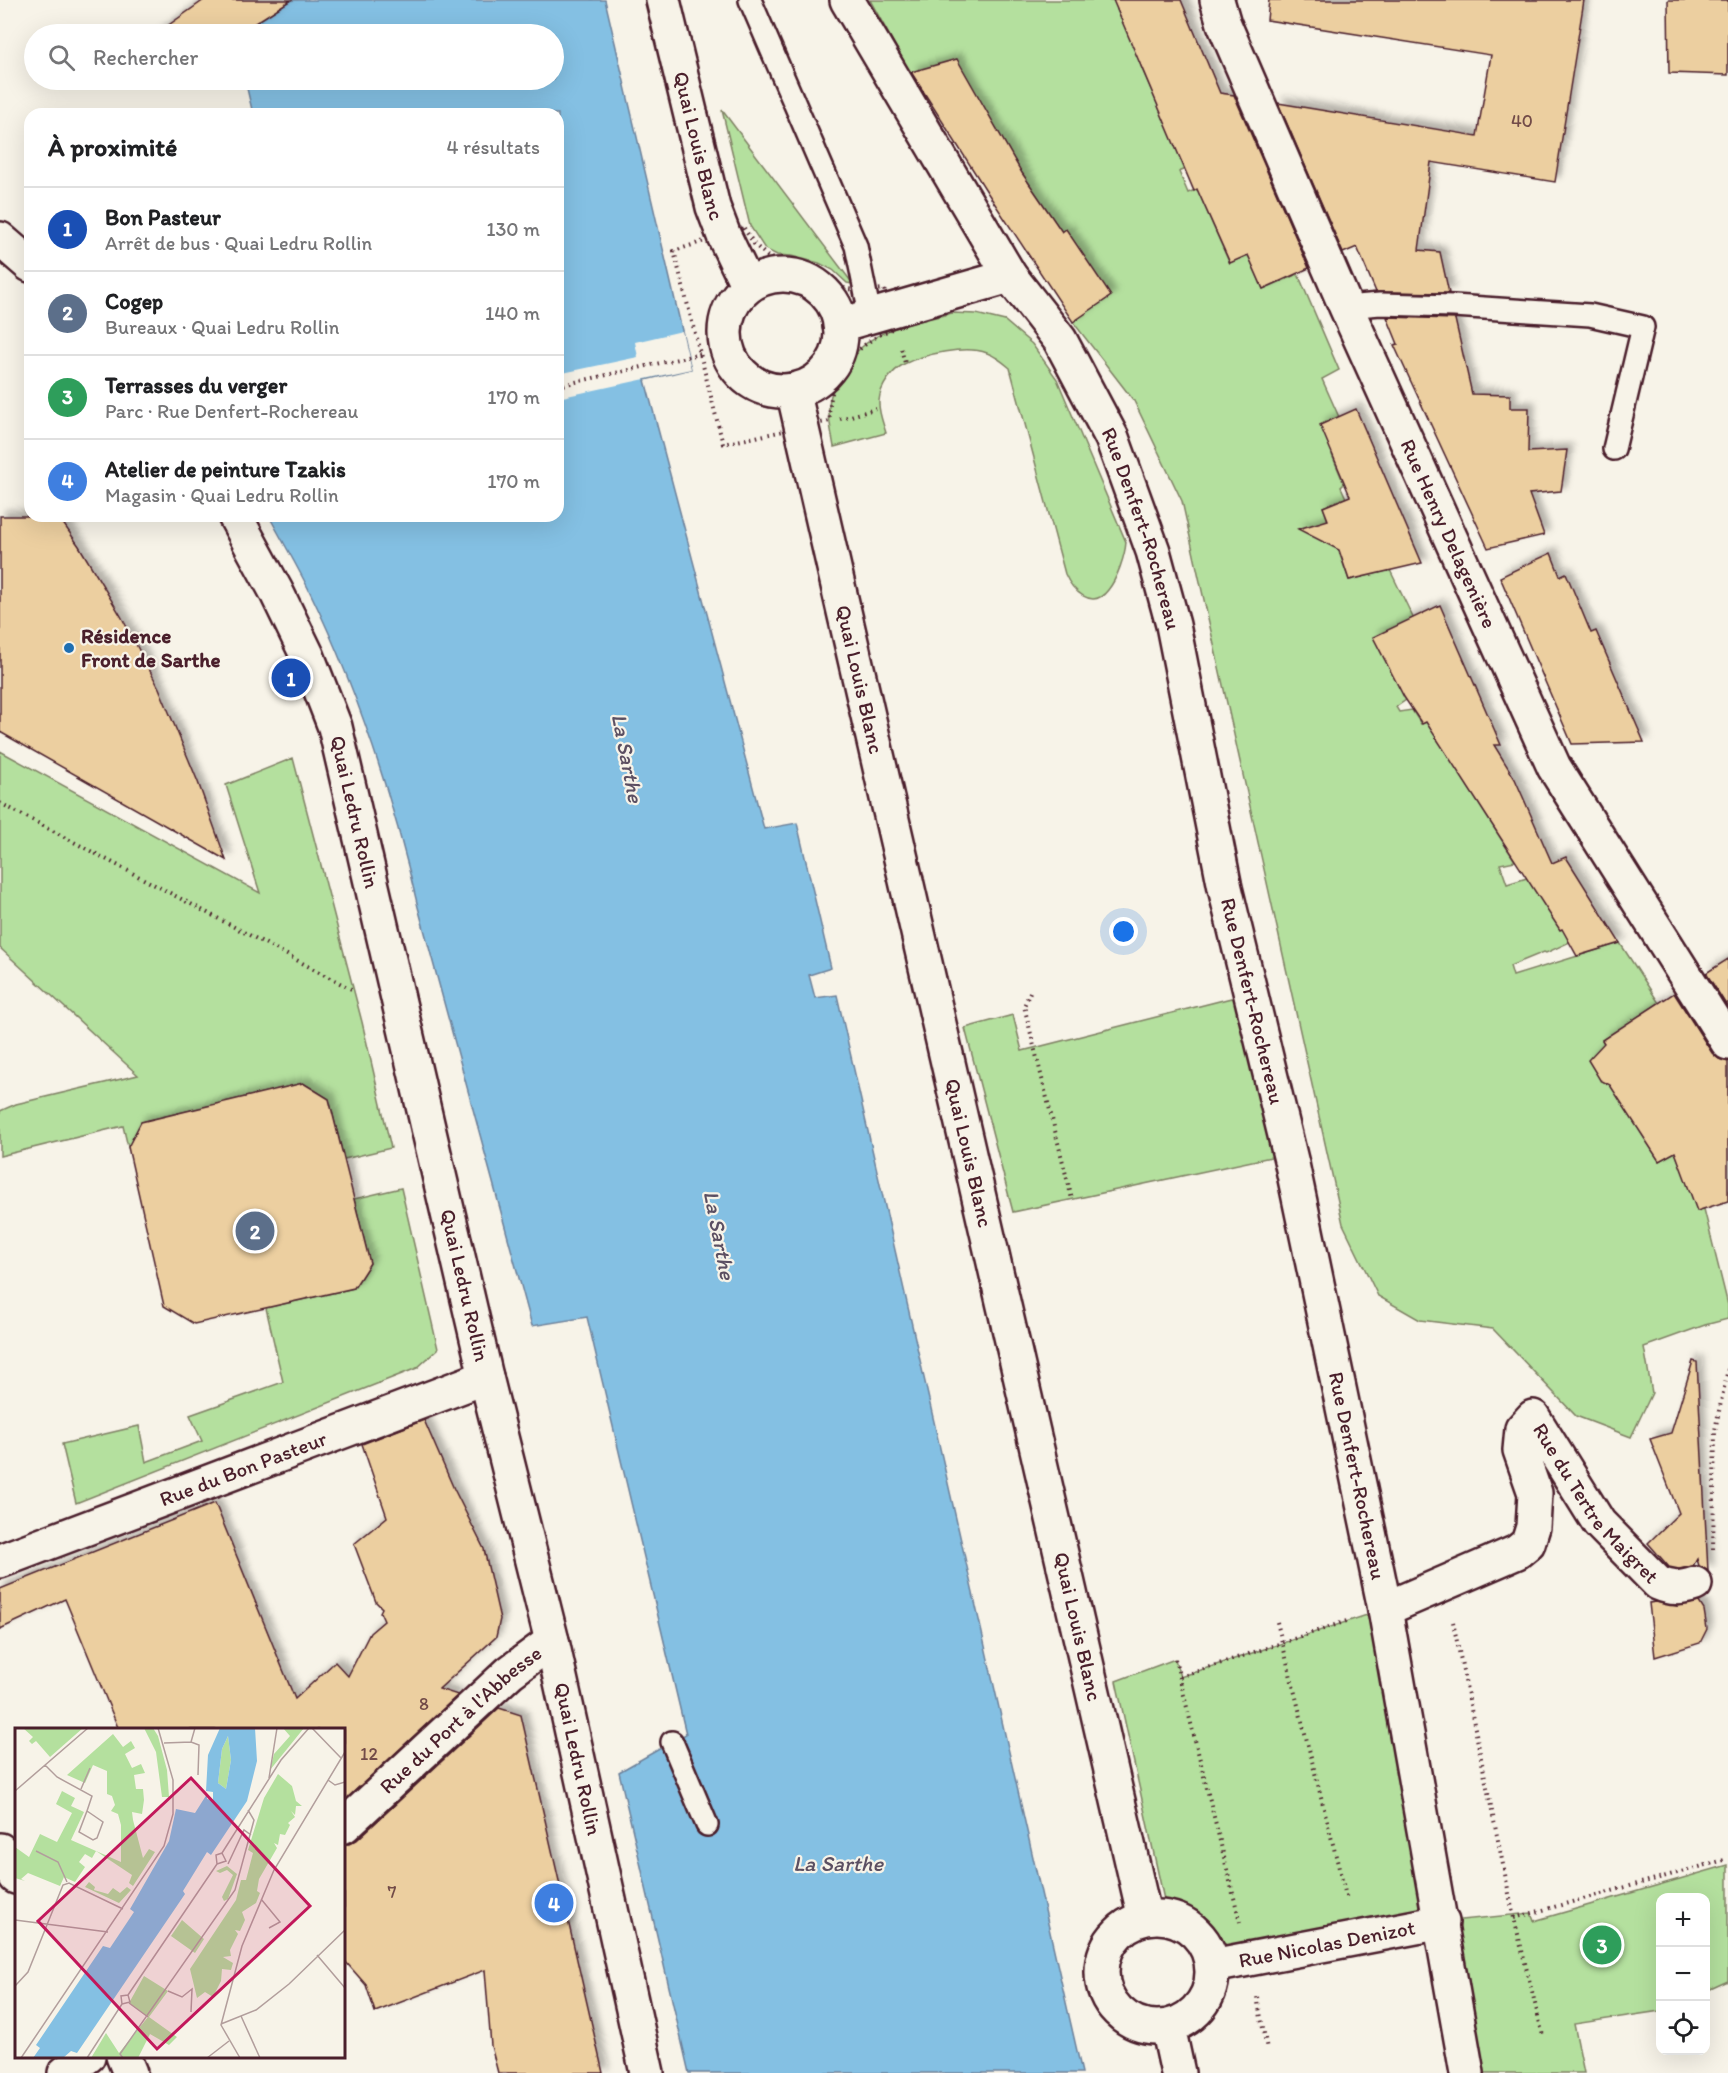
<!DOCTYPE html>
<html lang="fr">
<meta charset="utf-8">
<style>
:root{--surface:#fff;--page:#f6f6f6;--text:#202124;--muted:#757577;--line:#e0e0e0;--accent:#1f6fb2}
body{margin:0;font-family:Itim,sans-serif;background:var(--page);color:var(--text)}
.controls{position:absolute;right:18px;bottom:18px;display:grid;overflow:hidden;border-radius:12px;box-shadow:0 6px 24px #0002}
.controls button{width:54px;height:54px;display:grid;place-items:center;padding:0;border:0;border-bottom:2px solid var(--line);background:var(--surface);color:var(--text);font:30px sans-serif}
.you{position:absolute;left:1124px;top:932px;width:21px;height:21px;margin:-15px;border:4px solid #fff;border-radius:50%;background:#1a73e8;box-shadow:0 0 0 9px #1a73e833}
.badge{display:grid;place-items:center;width:39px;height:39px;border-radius:50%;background:var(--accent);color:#fff;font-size:20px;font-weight:700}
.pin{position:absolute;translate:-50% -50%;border:3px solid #fff;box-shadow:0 2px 6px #0006}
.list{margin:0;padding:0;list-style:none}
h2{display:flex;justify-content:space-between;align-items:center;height:78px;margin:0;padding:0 24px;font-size:26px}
h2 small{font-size:20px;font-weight:400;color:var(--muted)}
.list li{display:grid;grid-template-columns:39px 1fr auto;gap:18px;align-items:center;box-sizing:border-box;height:84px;padding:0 24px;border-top:2px solid var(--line)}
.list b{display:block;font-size:22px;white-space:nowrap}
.list p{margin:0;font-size:20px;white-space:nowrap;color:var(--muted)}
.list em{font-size:20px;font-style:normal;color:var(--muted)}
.icon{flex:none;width:33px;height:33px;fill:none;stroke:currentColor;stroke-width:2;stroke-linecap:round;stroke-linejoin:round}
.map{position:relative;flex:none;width:1728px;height:2073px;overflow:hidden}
.search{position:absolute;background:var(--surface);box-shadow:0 6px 24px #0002;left:24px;top:24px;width:540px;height:66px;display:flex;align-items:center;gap:15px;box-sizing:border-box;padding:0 21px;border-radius:33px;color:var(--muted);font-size:22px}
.panel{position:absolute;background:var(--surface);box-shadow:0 6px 24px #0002;left:24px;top:108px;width:540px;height:414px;border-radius:18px}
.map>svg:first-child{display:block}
.green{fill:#b4e09e;stroke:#7f8064;stroke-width:1.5}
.water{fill:#84c0e3;stroke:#6d8099;stroke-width:1.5}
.pier{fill:#f7f3e8}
.building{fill:#eccfa0;stroke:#4a1f2b;stroke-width:1.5;filter:url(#shadow)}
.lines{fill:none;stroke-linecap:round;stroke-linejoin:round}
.lane-casing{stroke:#4a1f2b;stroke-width:26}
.street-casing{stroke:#4a1f2b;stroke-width:38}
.secondary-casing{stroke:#4a1f2b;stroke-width:38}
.path{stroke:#4a1f2b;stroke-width:4;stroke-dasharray:1.5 4.5;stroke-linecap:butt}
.lane{stroke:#f7f3e8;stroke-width:21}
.street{stroke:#f7f3e8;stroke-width:33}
.secondary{stroke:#f7f3e8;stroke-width:33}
.poi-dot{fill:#1f6fb2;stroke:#f7f3e8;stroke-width:2}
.labels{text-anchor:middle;stroke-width:4.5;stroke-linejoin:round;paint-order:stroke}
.number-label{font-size:18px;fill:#724b48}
.street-label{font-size:21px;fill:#4a1f2b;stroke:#f7f3e8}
.poi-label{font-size:21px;font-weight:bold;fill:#4a1f2b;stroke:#f7f3e8;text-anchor:start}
.water-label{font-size:22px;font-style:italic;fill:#5b4f62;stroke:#f7f3e8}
.inset-road{fill:none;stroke:#b29e9c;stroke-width:1.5}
.view{fill:#c2185b;fill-opacity:0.15;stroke:#c2185b;stroke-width:3}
.inset-edge{fill:none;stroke:#4a1f2b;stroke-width:3}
</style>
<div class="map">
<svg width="1728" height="2073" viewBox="0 0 1728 2073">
<defs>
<filter id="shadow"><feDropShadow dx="5.5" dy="-5.5" stdDeviation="3" flood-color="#0004"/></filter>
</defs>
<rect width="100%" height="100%" fill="#f7f3e8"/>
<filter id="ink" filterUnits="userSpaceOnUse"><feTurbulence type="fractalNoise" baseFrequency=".0167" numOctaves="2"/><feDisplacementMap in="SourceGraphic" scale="12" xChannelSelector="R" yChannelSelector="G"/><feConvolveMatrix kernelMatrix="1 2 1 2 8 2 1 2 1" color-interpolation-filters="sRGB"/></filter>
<g filter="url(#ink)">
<g class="green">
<path d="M 870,0 L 1121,0 L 1117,10 L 1121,19 L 1125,18 L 1142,69 L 1186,169 L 1179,172 L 1188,193 L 1197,189 L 1229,262 L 1248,255 L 1263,289 L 1298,274 L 1339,370 L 1322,379 L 1339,417 L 1332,455 L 1344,484 L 1341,487 L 1346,498 L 1323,507 L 1349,580 L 1390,570 L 1420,632 L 1404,697 L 1406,700 L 1396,707 L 1399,712 L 1412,710 L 1421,724 L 1450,712 L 1454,765 L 1515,861 L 1500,864 L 1507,884 L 1540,874 L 1570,942 L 1546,953 L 1544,952 L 1510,966 L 1513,976 L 1620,943 L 1659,1003 L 1602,1040 L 1606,1047 L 1600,1080 L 1604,1082 L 1607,1080 L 1659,1161 L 1675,1152 L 1692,1194 L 1704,1209 L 1728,1305 L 1728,1319 L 1705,1325 L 1644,1347 L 1652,1393 L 1631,1437 L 1576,1416 L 1493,1329 L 1420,1320 L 1378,1296 L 1343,1224 L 1182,501 L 1134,401 L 1073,322 L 1110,296 L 1066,230 L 1062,232 L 1022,173 L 957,60 L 910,73 Z"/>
<path d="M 722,110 L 853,284 L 847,283 L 833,270 L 819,263 L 791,256 L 777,255 L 765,249 L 750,226 Z"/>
<path d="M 952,313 L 976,314 L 1005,321 L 1032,344 L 1057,379 L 1126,542 C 1125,556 1117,579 1108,590 C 1092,611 1072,590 1065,574 L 1010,368 C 1003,362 996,356 987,353 C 966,345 924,354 904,364 C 892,371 880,386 879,401 C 878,411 883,423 886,433 L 834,447 C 832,434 828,419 829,406 C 829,396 834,388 838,380 C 862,328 903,326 952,313 Z"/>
<path d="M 0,751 L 260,893 L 226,785 L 293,758 L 362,1022 L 391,1148 L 344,1159 L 329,1099 L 303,1083 L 142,1122 L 128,1147 L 123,1126 L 0,1156 L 0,1111 L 16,1104 L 138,1075 L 0,948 Z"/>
<path d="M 1251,993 L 1290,1153 L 1013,1212 L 965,1028 L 1013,1015 L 1022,1051 Z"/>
<path d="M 401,1188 L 438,1349 L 417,1368 L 76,1503 L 62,1444 L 139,1426 L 146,1462 L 202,1441 L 190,1415 L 283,1382 L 266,1308 L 354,1288 L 370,1263 L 354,1199 Z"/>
<path d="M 1385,1609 L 1442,1922 L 1531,1913 L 1534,1921 L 1728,1865 L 1728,1981 L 1706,1991 L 1706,1898 L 1660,1898 L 1660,2011 L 1574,2024 L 1584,2073 L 1467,2073 L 1441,1922 L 1210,1955 C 1202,1936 1189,1922 1168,1918 L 1116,1681 L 1175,1659 L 1180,1677 Z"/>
</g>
<path class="water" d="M 223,0 L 241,0 L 257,22 L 291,0 L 605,0 L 691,369 L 645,380 L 764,829 L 797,823 L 831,968 L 809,975 L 815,998 L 837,995 L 1082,2073 L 689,2073 L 619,1772 L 686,1734 L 587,1317 L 532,1326 L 418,907 C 393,799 357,688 308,588 C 296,564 282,540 269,516 L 558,516 L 558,114 L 253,114 L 245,80 L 554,80 L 554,34 L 244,34 Z"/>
<path class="pier" d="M 682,331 L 691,369 L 558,398 L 558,374 L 638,357 L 635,342 Z"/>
<g class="building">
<path d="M 204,0 L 291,0 L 238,34 L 156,34 Z"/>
<path d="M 1113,0 L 1181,0 L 1220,93 L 1234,95 L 1309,268 L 1263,289 L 1248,255 L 1230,263 L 1197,189 L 1194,191 Z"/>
<path d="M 1269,0 L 1584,0 L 1555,182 L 1431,162 L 1419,250 L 1440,252 L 1449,293 L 1376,292 L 1357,247 L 1343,253 L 1278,103 L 1477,136 L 1491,55 L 1267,20 Z"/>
<path d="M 1668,0 L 1728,0 L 1728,75 L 1669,73 Z"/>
<path d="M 957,59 L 1022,173 L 1062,232 L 1066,229 L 1111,296 L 1073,322 L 989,195 L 911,72 Z"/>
<path d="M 1387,317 L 1455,319 L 1472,394 L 1510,395 L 1510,408 L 1529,408 L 1528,452 L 1567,450 L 1561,491 L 1529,494 L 1544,535 L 1488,548 L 1394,345 L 1398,344 Z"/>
<path d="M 1356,409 L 1422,563 L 1349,580 L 1339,550 L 1298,529 L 1328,520 L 1323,507 L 1350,496 L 1320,425 Z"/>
<path d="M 0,516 L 58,516 L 79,546 L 121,616 L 159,688 L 198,782 L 226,860 L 0,732 Z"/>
<path d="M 1551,553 L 1560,576 L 1566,573 L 1591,633 L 1596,631 L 1644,742 L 1572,744 L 1500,577 Z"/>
<path d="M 1440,605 L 1501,745 L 1494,745 L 1515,779 L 1552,863 L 1566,857 L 1620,943 L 1577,956 L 1562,929 L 1560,930 L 1426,722 L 1422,724 L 1404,697 L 1373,637 Z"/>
<path d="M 1728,959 L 1728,1008 L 1706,973 Z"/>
<path d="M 1674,993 L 1712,1053 L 1719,1059 L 1728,1062 L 1728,1201 L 1697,1211 L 1675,1152 L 1659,1161 L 1610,1085 L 1600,1080 L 1588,1060 L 1604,1043 L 1602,1040 Z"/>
<path d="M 303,1083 L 329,1099 L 370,1263 L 354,1288 L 194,1324 L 164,1306 L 128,1147 L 141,1122 Z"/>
<path d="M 1693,1361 L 1697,1362 L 1708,1571 L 1699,1566 L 1697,1559 L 1693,1566 L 1679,1569 L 1669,1567 L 1648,1543 L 1679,1513 L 1650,1439 L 1671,1433 Z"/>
<path d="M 424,1420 L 454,1489 L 484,1549 L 500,1619 L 496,1637 L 439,1689 L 458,1695 L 344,1801 L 344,1730 L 119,1730 L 65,1599 L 0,1629 L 0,1589 L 215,1503 L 295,1699 L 335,1662 L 348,1676 L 370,1633 L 384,1621 L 380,1612 L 382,1608 L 376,1602 L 354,1544 L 387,1517 L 362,1444 Z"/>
<path d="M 1656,1602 L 1677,1606 L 1699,1602 L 1704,1610 L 1707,1629 L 1700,1643 L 1655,1657 L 1649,1603 Z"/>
<path d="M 499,1708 L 521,1715 L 603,2073 L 498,2073 L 491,2046 L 485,1970 L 375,2012 L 366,1985 L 344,1960 L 344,1844 L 349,1844 L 357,1840 Z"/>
</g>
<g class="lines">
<defs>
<g id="lane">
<path d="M 750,0 L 856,246 L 870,315"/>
<path d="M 1346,307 L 1380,304 L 1454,306 L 1590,315 L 1643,327 L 1614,449"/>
<path d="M 672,1742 L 707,1825"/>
</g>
<g id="street">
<path id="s1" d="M 847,0 L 1010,276 L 1060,340 L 1112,438 L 1153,551 L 1173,625 L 1225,888 L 1292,1164 L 1336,1374 L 1385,1609 L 1467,2073"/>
<path id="s2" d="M 1217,0 L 1224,24 L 1346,307 L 1554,767 L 1728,1043"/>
<path d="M 0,239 L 30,265"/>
<path d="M 840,325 L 1010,276"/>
<path id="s3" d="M 235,516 L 276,591 L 307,655 L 335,727 L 486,1377 L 552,1641 L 647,2073"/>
<path id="s4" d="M 0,1561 L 486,1377"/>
<path id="s5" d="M 1385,1609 L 1517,1552 L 1528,1543 L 1533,1527 L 1535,1493 L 1520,1450 L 1522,1429 L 1533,1417 L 1599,1523 L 1658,1583 C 1672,1589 1680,1589 1695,1584"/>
<path id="s6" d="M 344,1826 L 510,1672 L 552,1641"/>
<path d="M 0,1850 L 16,1877"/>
<path id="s7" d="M 1212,1966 L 1442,1922"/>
<path d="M 123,2056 L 130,2073"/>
<path d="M 65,2073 L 88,2056"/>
</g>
<g id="secondary">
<path id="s8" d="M 663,0 L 713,207 L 724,236 L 748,286"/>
<circle cx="783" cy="333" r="58"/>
<path id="s9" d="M 793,390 L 1145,1918"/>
<circle cx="1157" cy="1972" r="55"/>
<path d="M 1168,2027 L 1178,2073"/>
</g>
</defs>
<use href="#lane" class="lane-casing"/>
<use href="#street" class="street-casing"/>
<use href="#secondary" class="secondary-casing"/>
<g class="path">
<path d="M 744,228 L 754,244 L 767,256 L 786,265 L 813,271 L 846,289 L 864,291 L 884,289 L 894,328 C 855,344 826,377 830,421 L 723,444 L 674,251 Z"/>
<path d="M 901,349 L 905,363"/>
<path d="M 558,386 L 700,354"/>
<path d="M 840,419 L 879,408"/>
<path d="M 0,803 L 355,991"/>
<path d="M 1030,992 L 1024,1006 L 1072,1199"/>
<path d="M 1713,1549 L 1715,1430 L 1728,1369"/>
<path d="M 1277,1622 L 1347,1900"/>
<path d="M 1453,1622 L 1514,1918 L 1543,2036"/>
<path d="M 1175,1659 L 1240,1922"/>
<path d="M 1180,1677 L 1347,1621"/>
<path d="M 1514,1918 L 1728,1859"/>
<path d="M 1257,1997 L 1267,2049"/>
</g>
<use href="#lane" class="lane"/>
<use href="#street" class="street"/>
<use href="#secondary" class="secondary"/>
</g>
</g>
<circle class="poi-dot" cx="69" cy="648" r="6"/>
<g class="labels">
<g class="number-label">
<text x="1522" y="127">40</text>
<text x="424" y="1710">8</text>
<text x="369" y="1760">12</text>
<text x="392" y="1898">7</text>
</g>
<g class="street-label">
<text dy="7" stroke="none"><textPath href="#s8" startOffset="150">Quai Louis Blanc</textPath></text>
<text dy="7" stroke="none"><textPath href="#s1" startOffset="608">Rue Denfert-Rochereau</textPath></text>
<text dy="7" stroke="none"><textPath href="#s2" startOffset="582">Rue Henry Delagenière</textPath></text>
<text dy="7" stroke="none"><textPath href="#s9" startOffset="297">Quai Louis Blanc</textPath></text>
<text dy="7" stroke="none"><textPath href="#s3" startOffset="321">Quai Ledru Rollin</textPath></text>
<text dy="7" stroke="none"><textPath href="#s1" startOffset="1094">Rue Denfert-Rochereau</textPath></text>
<text dy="7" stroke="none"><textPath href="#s9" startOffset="783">Quai Louis Blanc</textPath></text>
<text dy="7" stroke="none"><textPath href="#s3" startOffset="807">Quai Ledru Rollin</textPath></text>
<text dy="7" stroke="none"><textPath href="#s4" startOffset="260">Rue du Bon Pasteur</textPath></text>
<text dy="7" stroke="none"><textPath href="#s1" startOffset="1580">Rue Denfert-Rochereau</textPath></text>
<text dy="7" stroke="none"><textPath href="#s5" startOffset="399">Rue du Tertre Maigret</textPath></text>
<text dy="7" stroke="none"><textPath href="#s9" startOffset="1269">Quai Louis Blanc</textPath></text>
<text dy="7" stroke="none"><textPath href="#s6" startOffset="158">Rue du Port à l'Abbesse</textPath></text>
<text dy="7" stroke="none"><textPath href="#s3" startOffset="1294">Quai Ledru Rollin</textPath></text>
<text dy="7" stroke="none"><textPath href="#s7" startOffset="117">Rue Nicolas Denizot</textPath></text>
</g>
<g class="poi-label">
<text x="81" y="643">Résidence<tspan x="81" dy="24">Front de Sarthe</tspan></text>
</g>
<g class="water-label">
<text transform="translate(628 758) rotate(79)" y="8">La Sarthe</text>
<text transform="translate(720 1235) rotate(79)" y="8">La Sarthe</text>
<text x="838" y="1871">La Sarthe</text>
</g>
</g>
<g transform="translate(15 1728)">
<rect width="330" height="330" fill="#f7f3e8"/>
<path d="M 8,0 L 68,0 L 35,29 L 21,13 L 17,16 L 14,13 L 18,9 ZM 129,0 L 138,0 L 143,8 L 152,42 L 154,69 L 147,69 L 141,24 ZM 268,0 L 289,0 L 255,42 L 259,26 L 275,8 ZM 98,6 L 108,19 L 116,13 L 120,20 L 110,26 L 117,40 L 126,36 L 130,45 L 119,47 L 121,61 L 128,61 L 129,72 L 127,86 L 117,84 L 118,92 L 128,130 L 134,121 L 140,124 L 118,158 L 114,155 L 117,147 L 81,123 L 77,130 L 70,126 L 64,134 L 70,139 L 60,154 L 49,149 L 45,158 L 13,145 L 6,151 L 10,153 L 0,150 L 0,119 L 14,129 L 25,106 L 42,114 L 57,85 L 41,76 L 47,63 L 60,70 L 56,78 L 69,84 L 56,112 L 106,134 L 106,97 L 103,86 L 96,83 L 100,77 L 97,68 L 92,66 L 92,43 L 78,37 L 70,55 L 52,47 ZM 213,8 L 216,32 L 211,61 L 203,55 L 207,21 ZM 263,46 L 277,58 L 281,73 L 287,78 L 281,78 L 280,87 L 276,83 L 280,89 L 273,95 L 275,97 L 270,107 L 265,106 L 263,117 L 259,115 L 262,120 L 244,151 L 242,163 L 245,165 L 241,175 L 227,184 L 230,192 L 225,203 L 220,202 L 223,206 L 215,222 L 216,228 L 208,229 L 218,235 L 216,242 L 207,241 L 206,253 L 198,269 L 190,264 L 182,270 L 175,241 L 221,172 L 226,152 L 231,152 L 238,125 L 233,122 L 249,70 ZM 212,138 L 222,146 L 213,171 L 209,173 L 207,169 L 218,147 L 212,142 L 205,145 L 201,143 ZM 74,154 L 80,159 L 79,162 L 93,166 L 98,160 L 105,165 L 112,159 L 116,162 L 104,175 L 70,159 ZM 167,192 L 189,211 L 180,225 L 156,208 ZM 129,248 L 153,263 L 134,289 L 162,309 L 154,317 L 135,306 L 123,330 L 76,330 L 91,305 L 104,325 L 133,289 L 114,275 Z" fill="#b4e09e"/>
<path d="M 205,0 L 240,0 L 242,33 L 232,73 L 196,127 L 192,124 L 168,163 L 170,166 L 62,325 L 56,323 L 48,330 L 18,330 L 25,320 L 21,317 L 88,218 L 95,220 L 119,184 L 115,181 L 154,113 L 161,81 L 180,85 L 192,66 L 192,71 L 198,72 L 198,64 L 191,63 L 193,27 ZM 213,8 L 216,32 L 211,61 L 203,55 L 207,21 Z" fill="#84c0e3" fill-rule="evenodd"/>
<path class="inset-road" d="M 297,0 L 326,30M 176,14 L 184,17 L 183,47M 149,15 L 176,14 L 180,0M 30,37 L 42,49 L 77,68 L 72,83M 254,50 L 262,0M 313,52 L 320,57 L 330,54M 66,61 L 75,40M 0,63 L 73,0M 72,83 L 88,94 L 82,110 L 78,112 L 64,104 ZM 21,123 L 43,134 L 52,154M 202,136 L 211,133 L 207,125M 213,136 L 229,102 L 236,107M 246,171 L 265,194 L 254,200M 0,192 L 93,204M 302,227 L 330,260M 0,258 L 13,244 L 48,157 L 54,155 L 108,181M 153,263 L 167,269 L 177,261 L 176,284M 114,275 L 133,289M 107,276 L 115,274 L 113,267 L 202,136 L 201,127 L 207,125 L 266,32 L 294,0M 226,288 L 245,330M 206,296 L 241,282 L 274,256 L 330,202M 6,330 L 149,118 L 158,86 L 158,52 L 143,0M 72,330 L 107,276 L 106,268 L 113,267M 108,330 L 105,326 L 220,162 L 239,92 L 233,82M 192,330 L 214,313M 225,330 L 206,297 L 227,218 L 259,142 L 330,24"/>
<path class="view" d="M 176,50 L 295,178 L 142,321 L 23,193 Z"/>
<rect width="330" height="330" class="inset-edge"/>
</g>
</svg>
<div class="controls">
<button>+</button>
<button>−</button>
<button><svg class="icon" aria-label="locate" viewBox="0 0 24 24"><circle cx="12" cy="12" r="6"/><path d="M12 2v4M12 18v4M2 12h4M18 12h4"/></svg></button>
</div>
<div class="you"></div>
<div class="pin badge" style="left:291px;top:678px;background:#1a4fb4">1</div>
<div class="pin badge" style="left:255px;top:1231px;background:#5c6f8a">2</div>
<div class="pin badge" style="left:1602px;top:1945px;background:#2e9e5b">3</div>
<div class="pin badge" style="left:554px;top:1903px;background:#3f7fe0">4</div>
<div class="search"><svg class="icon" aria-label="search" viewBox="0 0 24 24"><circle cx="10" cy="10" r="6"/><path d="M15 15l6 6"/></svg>Rechercher</div>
<section class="panel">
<h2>À proximité<small>4 résultats</small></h2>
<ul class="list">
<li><span class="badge" style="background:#1a4fb4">1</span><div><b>Bon Pasteur</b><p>Arrêt de bus · Quai Ledru Rollin</p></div><em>130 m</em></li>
<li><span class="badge" style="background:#5c6f8a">2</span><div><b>Cogep</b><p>Bureaux · Quai Ledru Rollin</p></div><em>140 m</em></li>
<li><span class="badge" style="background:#2e9e5b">3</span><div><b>Terrasses du verger</b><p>Parc · Rue Denfert-Rochereau</p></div><em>170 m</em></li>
<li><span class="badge" style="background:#3f7fe0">4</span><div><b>Atelier de peinture Tzakis</b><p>Magasin · Quai Ledru Rollin</p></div><em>170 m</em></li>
</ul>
</section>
</div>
